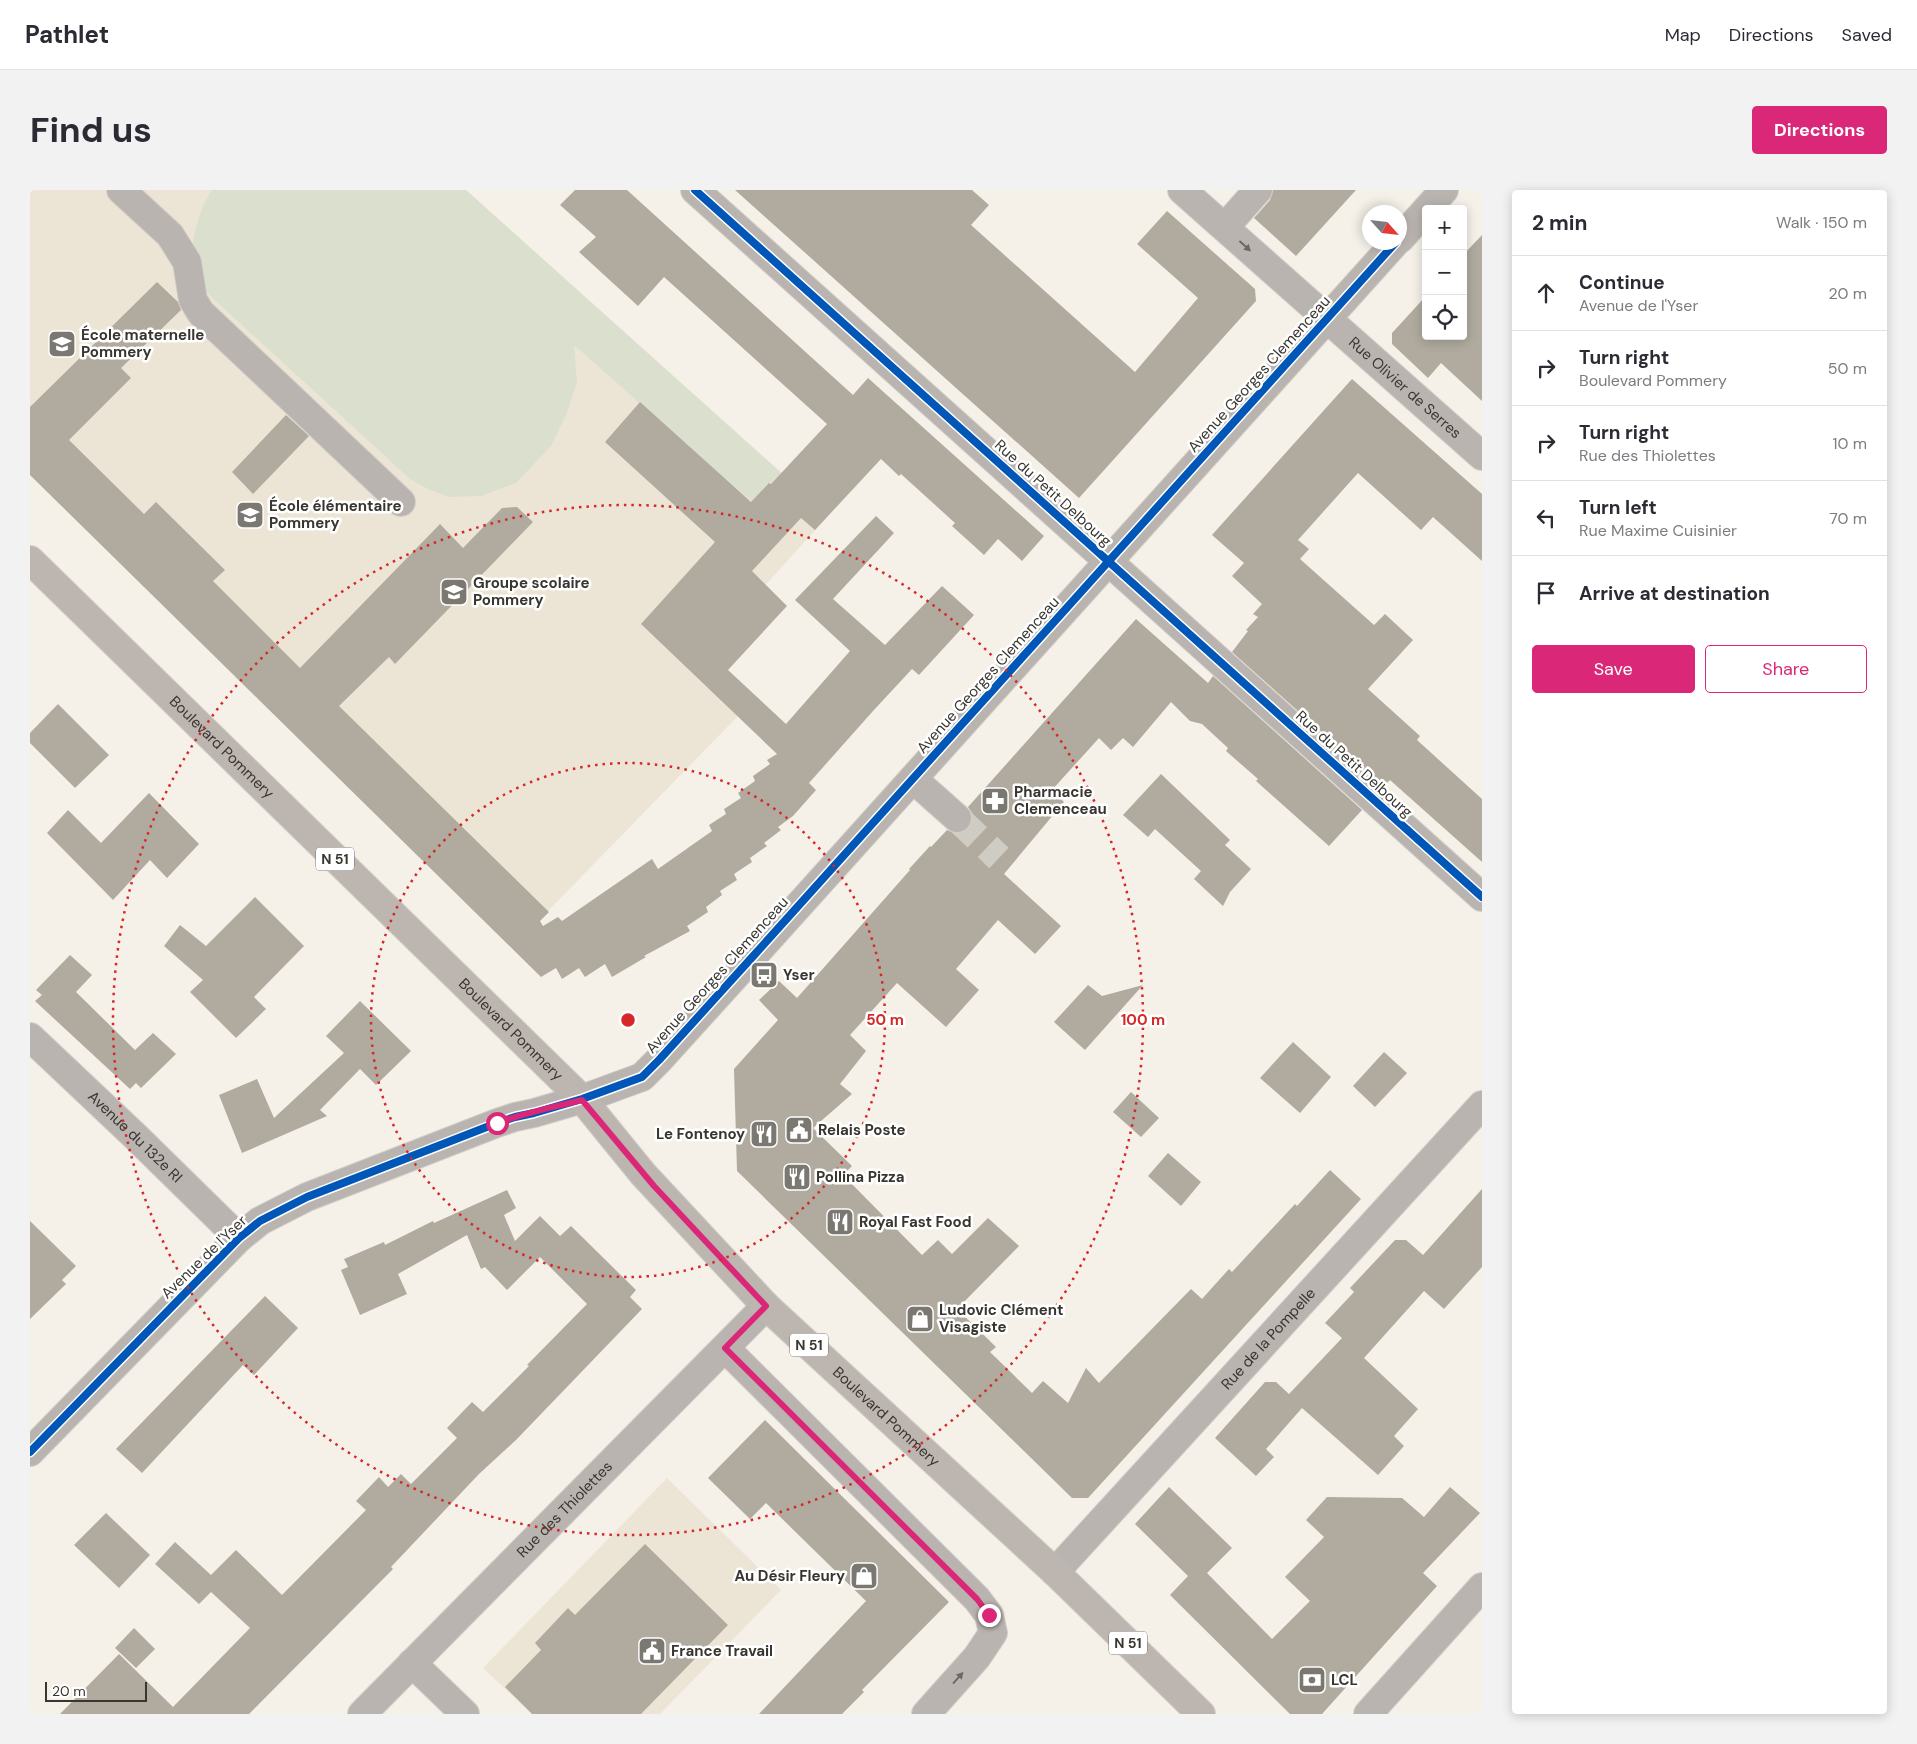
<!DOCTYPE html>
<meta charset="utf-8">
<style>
:root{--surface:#fff;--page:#f2f2f3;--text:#2b2b33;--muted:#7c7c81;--line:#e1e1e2;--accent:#db2777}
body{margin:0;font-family:"DM Sans",sans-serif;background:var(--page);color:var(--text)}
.controls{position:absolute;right:15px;top:15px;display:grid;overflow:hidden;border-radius:5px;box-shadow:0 2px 12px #0003}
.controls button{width:45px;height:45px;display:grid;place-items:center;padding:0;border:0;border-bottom:1px solid var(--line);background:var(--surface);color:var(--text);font:25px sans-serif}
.compass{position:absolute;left:1332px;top:15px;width:45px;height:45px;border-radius:50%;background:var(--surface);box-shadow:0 2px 12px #0003;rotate:117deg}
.scale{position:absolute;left:15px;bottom:12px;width:102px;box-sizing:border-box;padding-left:5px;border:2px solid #393630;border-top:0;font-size:14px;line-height:18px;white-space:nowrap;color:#393630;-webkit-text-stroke:4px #fff;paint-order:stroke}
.stop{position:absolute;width:15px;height:15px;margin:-11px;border:4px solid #db2777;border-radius:50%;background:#fff}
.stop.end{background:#db2777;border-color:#fff;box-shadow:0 1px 5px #0008}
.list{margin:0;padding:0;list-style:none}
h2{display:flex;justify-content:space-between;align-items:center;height:65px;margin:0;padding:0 20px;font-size:21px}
h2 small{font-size:16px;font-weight:400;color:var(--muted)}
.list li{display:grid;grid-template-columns:32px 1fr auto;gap:15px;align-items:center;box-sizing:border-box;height:75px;padding:0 20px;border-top:1px solid var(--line)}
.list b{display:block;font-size:19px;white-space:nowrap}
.list p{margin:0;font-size:16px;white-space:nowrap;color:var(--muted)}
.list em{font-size:16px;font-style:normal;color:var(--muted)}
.actions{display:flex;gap:10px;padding:15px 20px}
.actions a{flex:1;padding:11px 0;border:1px solid var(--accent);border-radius:5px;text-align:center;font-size:18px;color:var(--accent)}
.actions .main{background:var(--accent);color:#fff}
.icon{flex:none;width:28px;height:28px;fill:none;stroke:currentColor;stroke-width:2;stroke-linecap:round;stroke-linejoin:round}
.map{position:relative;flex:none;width:1452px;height:1524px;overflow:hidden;border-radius:5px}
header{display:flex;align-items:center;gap:30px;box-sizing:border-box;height:70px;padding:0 25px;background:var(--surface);border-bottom:1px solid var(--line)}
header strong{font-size:24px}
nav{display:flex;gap:28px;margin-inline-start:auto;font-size:18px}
.intro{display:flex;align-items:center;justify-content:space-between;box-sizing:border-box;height:120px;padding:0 30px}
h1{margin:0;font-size:35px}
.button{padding:12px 22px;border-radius:5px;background:var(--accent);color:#fff;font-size:18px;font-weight:700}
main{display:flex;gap:30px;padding:0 30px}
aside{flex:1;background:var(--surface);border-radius:5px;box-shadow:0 2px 12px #0003}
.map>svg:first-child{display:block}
.built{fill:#ece5d5}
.green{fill:#dae0cd}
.building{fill:#b0ab9e}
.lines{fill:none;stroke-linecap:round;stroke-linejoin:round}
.minor-tunnel{stroke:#cfccc4;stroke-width:28;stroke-dasharray:28 14;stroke-linecap:butt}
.minor-casing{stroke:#d2cfc9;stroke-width:30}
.major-casing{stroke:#d2cfc9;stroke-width:30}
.minor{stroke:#bab4b0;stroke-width:28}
.major{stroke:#bdb5b0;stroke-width:28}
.cycleway-casing{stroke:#fff;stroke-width:11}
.cycleway{stroke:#0057b8;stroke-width:8}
.oneway{fill:#6d6863}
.route{stroke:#db2777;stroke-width:6}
.ring{fill:none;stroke:#d62828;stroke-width:2.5;stroke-dasharray:2.5 5}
.labels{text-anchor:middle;stroke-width:5;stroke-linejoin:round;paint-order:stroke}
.shield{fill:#fff;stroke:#74726e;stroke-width:1}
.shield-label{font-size:14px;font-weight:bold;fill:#393630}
.poi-label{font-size:15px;font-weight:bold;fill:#393630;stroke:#fff;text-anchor:start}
.street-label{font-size:15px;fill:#393630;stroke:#fff}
.centre{fill:#d62828;stroke:#fff;stroke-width:2.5}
.ring-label{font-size:15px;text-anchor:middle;font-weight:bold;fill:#d62828;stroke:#fff;stroke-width:5;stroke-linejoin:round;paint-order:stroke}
</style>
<header>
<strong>Pathlet</strong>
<nav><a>Map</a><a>Directions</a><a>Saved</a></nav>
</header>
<div class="intro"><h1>Find us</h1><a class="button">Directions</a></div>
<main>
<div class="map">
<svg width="1452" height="1524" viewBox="0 0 1452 1524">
<rect width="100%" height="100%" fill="#f5f1e9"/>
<g class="built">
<path d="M 0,0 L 436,0 L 799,325 L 659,479 L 708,526 L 482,758 L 0,285 Z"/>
<path d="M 637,1288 L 751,1400 L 630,1524 L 502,1524 L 453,1478 Z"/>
</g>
<path class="green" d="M 182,0 L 436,0 L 751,283 L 722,311 L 694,288 L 544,155 L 547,192 L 537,223 L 521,256 L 486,293 L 451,306 L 419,307 L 398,299 L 380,289 L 177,103 C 172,92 164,78 163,67 C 161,46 171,16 182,0 Z"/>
<g class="building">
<path d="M 545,0 L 597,0 L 823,205 L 838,188 L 1014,346 L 992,371 L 968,349 L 954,365 L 922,336 L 925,333 L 871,284 L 869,286 L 851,269 L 785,340 L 771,328 L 722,381 L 757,416 L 698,480 L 756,534 L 820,461 L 765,410 L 846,326 L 864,343 L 803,409 L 855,455 L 912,396 L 944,425 L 889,485 L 882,479 L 843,521 L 779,593 L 786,600 L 763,626 L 748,637 L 751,640 L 734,653 L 737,656 L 720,668 L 722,672 L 704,684 L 707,690 L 690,701 L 692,705 L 676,717 L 678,722 L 657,736 L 660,741 L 614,766 L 616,767 L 582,787 L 575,774 L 555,787 L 549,778 L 532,789 L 526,778 L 511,787 L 0,285 L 0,217 L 127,92 L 148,112 L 151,120 L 91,178 L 101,188 L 39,250 L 114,324 L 126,312 L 195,380 L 183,391 L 270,478 L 410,334 L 433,358 L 472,318 L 487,317 L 503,332 L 365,474 L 359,467 L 309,516 L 519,722 L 510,731 L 513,736 L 528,727 L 532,731 L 622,669 L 628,679 L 682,641 L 679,635 L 696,624 L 694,619 L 711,608 L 708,603 L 725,591 L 723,586 L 740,574 L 737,570 L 747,564 L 611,434 L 685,352 L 575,252 L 610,212 L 721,312 L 739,293 L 741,294 L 797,234 L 634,87 L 608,116 L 549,62 L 566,47 L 530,15 Z"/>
<path d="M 705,0 L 942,0 L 959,15 L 941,35 L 1105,182 L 1168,108 L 1107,54 L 1137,21 L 1225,99 L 1226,111 L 1049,308 Z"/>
<path d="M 1243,0 L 1326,0 L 1266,66 L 1224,28 L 1240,10 Z"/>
<path d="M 1452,45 L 1452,211 L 1411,173 L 1398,188 L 1362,154 L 1362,143 L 1396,106 L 1396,146 L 1433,146 L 1433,65 Z"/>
<path d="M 1322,189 L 1452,304 L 1452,371 L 1403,327 L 1391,340 L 1328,283 L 1268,350 L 1279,359 L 1270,369 L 1344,435 L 1355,424 L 1383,450 L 1338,499 L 1390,546 L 1387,550 L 1452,609 L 1452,672 L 1360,590 L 1353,597 L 1202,462 L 1218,441 L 1216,440 L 1228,427 L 1223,424 L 1232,414 L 1202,386 L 1214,373 L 1182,345 Z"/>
<path d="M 256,225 L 279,246 L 223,304 L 202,282 Z"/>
<path d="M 1106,429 L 1178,493 L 1183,486 L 1332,620 L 1299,656 L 1226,591 L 1228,589 L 1196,561 L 1198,558 L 1172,534 L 1160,531 L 1141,512 L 1103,557 L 1093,548 L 1081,560 L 1069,548 L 1022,600 L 1034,612 L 974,684 L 1031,736 L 1005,764 L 968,730 L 926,779 L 949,800 L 916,837 L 867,793 L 820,845 L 836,861 L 810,894 L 822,904 L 783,938 L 822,976 L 813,985 L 892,1065 L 908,1050 L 922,1064 L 958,1028 L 989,1056 L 927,1119 L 966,1157 L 960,1162 L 1002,1203 L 1013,1191 L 1038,1213 L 1056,1178 L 1069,1193 L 1161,1099 L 1172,1109 L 1199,1079 L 1202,1082 L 1265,1014 L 1267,1016 L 1300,980 L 1331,1009 L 1058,1308 L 1042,1308 L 707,981 L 704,879 L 748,830 L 729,810 L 749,791 L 767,808 L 880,680 L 879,679 L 900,656 L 901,657 L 917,640 L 924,643 L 932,643 L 938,639 L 942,631 L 942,623 L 938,617 Z"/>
<path d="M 28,514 L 79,565 L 45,598 L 0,553 L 0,543 Z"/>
<path d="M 1131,584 L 1200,650 L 1195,655 L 1221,679 L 1200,702 L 1193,716 L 1164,689 L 1171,681 L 1125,639 L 1118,647 L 1093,625 Z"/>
<path d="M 119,603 L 169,654 L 137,688 L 120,670 L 83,710 L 17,643 L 38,620 L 71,653 Z"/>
<path d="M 225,707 L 274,756 L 224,807 L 236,819 L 206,848 L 160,802 L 173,790 L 134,756 L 150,735 L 176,756 Z"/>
<path d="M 40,765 L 62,785 L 46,802 L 105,860 L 123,843 L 146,864 L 111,898 L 106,893 L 100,899 L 5,811 L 12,805 L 6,800 Z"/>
<path d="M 1058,795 L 1072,806 L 1113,795 L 1055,860 L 1024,832 Z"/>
<path d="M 330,811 L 381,861 L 346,895 L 330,879 L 290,920 L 297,926 L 212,963 L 189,905 L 227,889 L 244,928 L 314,863 L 296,846 Z"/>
<path d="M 1263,852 L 1301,887 L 1270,923 L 1230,888 Z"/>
<path d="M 1354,862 L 1377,883 L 1345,917 L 1323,896 Z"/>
<path d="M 1101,902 L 1129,928 L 1111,947 L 1083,922 Z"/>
<path d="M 1138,963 L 1171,992 L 1151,1016 L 1118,986 Z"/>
<path d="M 1452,999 L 1452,1077 L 1414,1119 L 1394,1101 L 1334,1168 L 1388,1219 L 1364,1246 L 1374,1256 L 1348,1285 L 1272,1218 L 1236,1259 L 1244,1267 L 1226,1286 L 1185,1248 L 1235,1192 L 1246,1192 L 1259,1204 L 1312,1148 L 1295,1133 L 1324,1102 L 1320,1098 L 1365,1050 L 1376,1050 L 1393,1065 Z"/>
<path d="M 477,1000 L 486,1018 L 474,1025 L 485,1051 L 510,1026 L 530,1046 L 541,1036 L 606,1100 L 600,1107 L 612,1119 L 486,1250 L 449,1284 L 361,1377 L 363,1379 L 219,1524 L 30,1524 L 89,1464 L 143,1517 L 220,1438 L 181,1402 L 169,1414 L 125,1374 L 145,1352 L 181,1385 L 206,1360 L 252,1405 L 336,1320 L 326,1311 L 349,1287 L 358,1297 L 371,1284 L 381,1294 L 427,1248 L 417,1238 L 442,1212 L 453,1222 L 499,1176 L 497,1175 L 557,1114 L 510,1067 L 477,1100 L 455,1077 L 451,1079 L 437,1045 L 368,1084 L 377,1104 L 330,1125 L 311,1080 L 318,1077 L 314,1069 L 354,1052 L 355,1055 L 403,1031 L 404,1033 Z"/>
<path d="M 0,1031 L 46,1076 L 32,1090 L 36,1094 L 0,1129 Z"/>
<path d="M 235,1106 L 268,1138 L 224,1185 L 213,1175 L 112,1283 L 86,1259 Z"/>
<path d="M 735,1230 L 919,1412 L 832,1500 L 834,1502 L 812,1524 L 729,1524 L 836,1411 L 736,1313 L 720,1329 L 678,1288 Z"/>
<path d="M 1139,1297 L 1202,1358 L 1177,1383 L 1242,1449 L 1280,1411 L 1255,1387 L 1294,1347 L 1276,1330 L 1297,1307 L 1372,1308 L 1394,1327 L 1420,1297 L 1450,1323 L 1393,1383 L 1407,1396 L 1292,1524 L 1260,1524 L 1140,1405 L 1158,1386 L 1105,1334 Z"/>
<path d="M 76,1323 L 120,1365 L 89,1398 L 44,1355 Z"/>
<path d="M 615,1354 L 698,1435 L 611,1524 L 502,1524 L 475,1497 L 511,1460 L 505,1453 L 538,1418 L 545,1425 Z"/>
<path d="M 104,1438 L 125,1459 L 106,1478 L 85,1458 Z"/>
</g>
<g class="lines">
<path class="minor-tunnel" d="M 927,628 L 969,668"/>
<defs>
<g id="minor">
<path d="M 91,0 L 140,45 L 157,72 L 163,110 L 171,123 L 371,312"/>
<path d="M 665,0 L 1452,707"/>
<path id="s1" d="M 1152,0 L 1452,266"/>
<path d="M 1397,19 L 1414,0"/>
<path d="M 1195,37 L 1228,0"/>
<path d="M 1370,49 L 1396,20"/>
<path d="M 883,589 L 927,628"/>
<path id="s2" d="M 0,847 L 106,947 L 209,1048"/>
<path d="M 695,1158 L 947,1409 L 959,1425 L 963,1443 L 947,1467 L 896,1524"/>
<path d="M 0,1262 L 209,1048 L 230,1031 L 277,1007 L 467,933 L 485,927 L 504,923 L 552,909 L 612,887 L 629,870 L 726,763 L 1366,52"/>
<path id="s3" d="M 1025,1382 L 1452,915"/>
<path d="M 382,1473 L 435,1524"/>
<path id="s4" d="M 332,1524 L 736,1116"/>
<path d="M 1338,1524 L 1452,1397"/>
</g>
<g id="major">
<path id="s5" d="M 0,370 L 552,909 L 613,984 L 736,1116 L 1025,1382 L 1171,1524"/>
</g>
</defs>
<use href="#minor" class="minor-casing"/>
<use href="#major" class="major-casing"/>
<use href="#minor" class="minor"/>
<use href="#major" class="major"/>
<defs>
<g id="cycleway">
<path d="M 665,0 L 1452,707"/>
<path d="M 0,1262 L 209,1048 L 230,1031 L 277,1007 L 467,933 L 485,927 L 504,923 L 552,909 L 612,887 L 629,870 L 726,763 L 1366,52"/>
</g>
</defs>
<use href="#cycleway" class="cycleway-casing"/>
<use href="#cycleway" class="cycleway"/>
</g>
<defs><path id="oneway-solid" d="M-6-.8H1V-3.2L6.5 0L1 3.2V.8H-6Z" transform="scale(1.25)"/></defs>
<g class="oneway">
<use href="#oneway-solid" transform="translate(1215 56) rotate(42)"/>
<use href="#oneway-solid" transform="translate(928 1488) rotate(-48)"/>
</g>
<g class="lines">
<path class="route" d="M 467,933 C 494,923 524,917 552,910 L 624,996 L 736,1116 L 695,1158 L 947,1409 L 959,1425"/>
</g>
<g class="ring">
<circle cx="598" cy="830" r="257"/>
<circle cx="598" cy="830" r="515"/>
</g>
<defs>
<symbol id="school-square" viewBox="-11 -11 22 22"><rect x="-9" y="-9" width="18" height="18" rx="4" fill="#7b7771" stroke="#fff"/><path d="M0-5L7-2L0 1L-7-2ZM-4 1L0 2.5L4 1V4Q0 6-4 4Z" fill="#fff"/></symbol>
<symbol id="pharmacy-square" viewBox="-11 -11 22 22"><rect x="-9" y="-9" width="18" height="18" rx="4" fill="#7b7771" stroke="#fff"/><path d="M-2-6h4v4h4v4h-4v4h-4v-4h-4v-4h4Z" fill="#fff"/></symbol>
<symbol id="bus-square" viewBox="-11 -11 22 22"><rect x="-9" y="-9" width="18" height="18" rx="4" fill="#7b7771" stroke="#fff"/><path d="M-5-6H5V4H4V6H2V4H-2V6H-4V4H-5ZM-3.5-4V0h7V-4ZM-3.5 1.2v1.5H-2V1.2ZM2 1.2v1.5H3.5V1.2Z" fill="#fff"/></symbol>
<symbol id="civic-square" viewBox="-11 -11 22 22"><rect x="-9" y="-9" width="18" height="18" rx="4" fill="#7b7771" stroke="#fff"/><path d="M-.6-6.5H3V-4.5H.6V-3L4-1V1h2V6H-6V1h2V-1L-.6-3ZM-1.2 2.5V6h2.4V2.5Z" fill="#fff"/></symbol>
<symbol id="restaurant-square" viewBox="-11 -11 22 22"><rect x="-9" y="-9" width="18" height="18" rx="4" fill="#7b7771" stroke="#fff"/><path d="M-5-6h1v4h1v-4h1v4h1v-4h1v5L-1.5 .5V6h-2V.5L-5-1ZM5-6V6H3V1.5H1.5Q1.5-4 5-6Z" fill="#fff"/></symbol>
<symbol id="shop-square" viewBox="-11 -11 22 22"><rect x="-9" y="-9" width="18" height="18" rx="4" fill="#7b7771" stroke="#fff"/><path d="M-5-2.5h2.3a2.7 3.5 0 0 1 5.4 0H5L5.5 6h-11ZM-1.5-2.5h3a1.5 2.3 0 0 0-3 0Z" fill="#fff"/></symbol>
<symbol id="bank-square" viewBox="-11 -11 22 22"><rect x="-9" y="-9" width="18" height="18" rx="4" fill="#7b7771" stroke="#fff"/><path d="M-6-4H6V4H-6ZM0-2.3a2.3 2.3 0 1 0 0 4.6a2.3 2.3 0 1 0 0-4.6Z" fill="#fff"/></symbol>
</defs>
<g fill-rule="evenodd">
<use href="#school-square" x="16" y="138" width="32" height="32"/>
<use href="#school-square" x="204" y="309" width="32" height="32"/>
<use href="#school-square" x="408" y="386" width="32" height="32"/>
<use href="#pharmacy-square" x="949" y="595" width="32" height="32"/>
<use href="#bus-square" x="718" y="769" width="32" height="32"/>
<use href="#civic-square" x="753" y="924" width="32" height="32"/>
<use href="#restaurant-square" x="718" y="928" width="32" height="32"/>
<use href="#restaurant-square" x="751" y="971" width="32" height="32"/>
<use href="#restaurant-square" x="794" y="1016" width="32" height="32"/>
<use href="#shop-square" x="874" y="1113" width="32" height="32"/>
<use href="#shop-square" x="818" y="1370" width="32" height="32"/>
<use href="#civic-square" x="606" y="1445" width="32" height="32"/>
<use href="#bank-square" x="1266" y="1474" width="32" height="32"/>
</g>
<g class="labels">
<g class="shield">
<rect x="286" y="657.5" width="38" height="23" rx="4"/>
<rect x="760" y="1143.5" width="38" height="23" rx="4"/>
<rect x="1079" y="1441.5" width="38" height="23" rx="4"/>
</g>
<g class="shield-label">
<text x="305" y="674">N 51</text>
<text x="779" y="1160">N 51</text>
<text x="1098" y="1458">N 51</text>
</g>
<g class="poi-label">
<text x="51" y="150">École maternelle<tspan x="51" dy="17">Pommery</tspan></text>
<text x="239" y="321">École élémentaire<tspan x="239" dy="17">Pommery</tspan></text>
<text x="443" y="398">Groupe scolaire<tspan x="443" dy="17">Pommery</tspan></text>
<text x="984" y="607">Pharmacie<tspan x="984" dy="17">Clemenceau</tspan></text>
<text x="753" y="790">Yser</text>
<text x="788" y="945">Relais Poste</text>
<text x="715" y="949" text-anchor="end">Le Fontenoy</text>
<text x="786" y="992">Pollina Pizza</text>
<text x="829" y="1037">Royal Fast Food</text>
<text x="909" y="1125">Ludovic Clément<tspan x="909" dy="17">Visagiste</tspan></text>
<text x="815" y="1391" text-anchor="end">Au Désir Fleury</text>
<text x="641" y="1466">France Travail</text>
<text x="1301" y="1495">LCL</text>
</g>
<g class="street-label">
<text transform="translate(1229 184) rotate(-48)" y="5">Avenue Georges Clemenceau</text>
<text dy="5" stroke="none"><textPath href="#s1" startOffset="298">Rue Olivier de Serres</textPath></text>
<text transform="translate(1023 303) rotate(42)" y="5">Rue du Petit Delbourg</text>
<text transform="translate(958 485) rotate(-48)" y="5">Avenue Georges Clemenceau</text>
<text dy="5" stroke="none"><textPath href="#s5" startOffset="268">Boulevard Pommery</textPath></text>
<text transform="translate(1324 574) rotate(42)" y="5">Rue du Petit Delbourg</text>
<text transform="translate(687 785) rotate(-48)" y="5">Avenue Georges Clemenceau</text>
<text dy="5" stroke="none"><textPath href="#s5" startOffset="672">Boulevard Pommery</textPath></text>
<text dy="5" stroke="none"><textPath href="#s2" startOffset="145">Avenue du 132e RI</textPath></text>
<text transform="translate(174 1067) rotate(-44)" y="5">Avenue de l'Yser</text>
<text dy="5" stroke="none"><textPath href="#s3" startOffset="316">Rue de la Pompelle</textPath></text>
<text dy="5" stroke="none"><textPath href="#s5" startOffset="1212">Boulevard Pommery</textPath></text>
<text dy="5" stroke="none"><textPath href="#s4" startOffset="288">Rue des Thiolettes</textPath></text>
</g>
</g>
<circle cx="598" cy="830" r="8" class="centre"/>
<g class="ring-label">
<text x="855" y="835">50 m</text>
<text x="1113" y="835">100 m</text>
</g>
</svg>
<div class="controls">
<button>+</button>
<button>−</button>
<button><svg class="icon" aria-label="locate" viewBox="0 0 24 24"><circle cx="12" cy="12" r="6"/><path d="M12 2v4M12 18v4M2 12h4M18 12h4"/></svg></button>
</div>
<svg class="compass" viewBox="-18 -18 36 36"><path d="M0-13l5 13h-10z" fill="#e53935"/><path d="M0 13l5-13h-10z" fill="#7c7c81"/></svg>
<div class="scale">20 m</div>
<div class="stop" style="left:467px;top:933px"></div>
<div class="stop end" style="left:959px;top:1425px"></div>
</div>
<aside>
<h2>2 min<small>Walk · 150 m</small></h2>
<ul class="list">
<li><svg class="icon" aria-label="ahead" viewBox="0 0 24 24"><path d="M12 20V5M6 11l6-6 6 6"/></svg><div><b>Continue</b><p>Avenue de l'Yser</p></div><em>20 m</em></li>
<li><svg class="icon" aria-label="right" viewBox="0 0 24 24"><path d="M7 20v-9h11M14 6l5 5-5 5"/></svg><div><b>Turn right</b><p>Boulevard Pommery</p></div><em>50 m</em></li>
<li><svg class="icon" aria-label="right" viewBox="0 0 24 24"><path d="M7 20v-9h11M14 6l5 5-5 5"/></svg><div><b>Turn right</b><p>Rue des Thiolettes</p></div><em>10 m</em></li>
<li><svg class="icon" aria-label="left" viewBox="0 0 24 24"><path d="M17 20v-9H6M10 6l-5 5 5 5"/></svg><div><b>Turn left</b><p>Rue Maxime Cuisinier</p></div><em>70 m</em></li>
<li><svg class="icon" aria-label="arrive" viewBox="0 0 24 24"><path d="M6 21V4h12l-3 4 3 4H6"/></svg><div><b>Arrive at destination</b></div></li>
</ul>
<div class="actions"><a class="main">Save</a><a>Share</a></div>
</aside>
</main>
